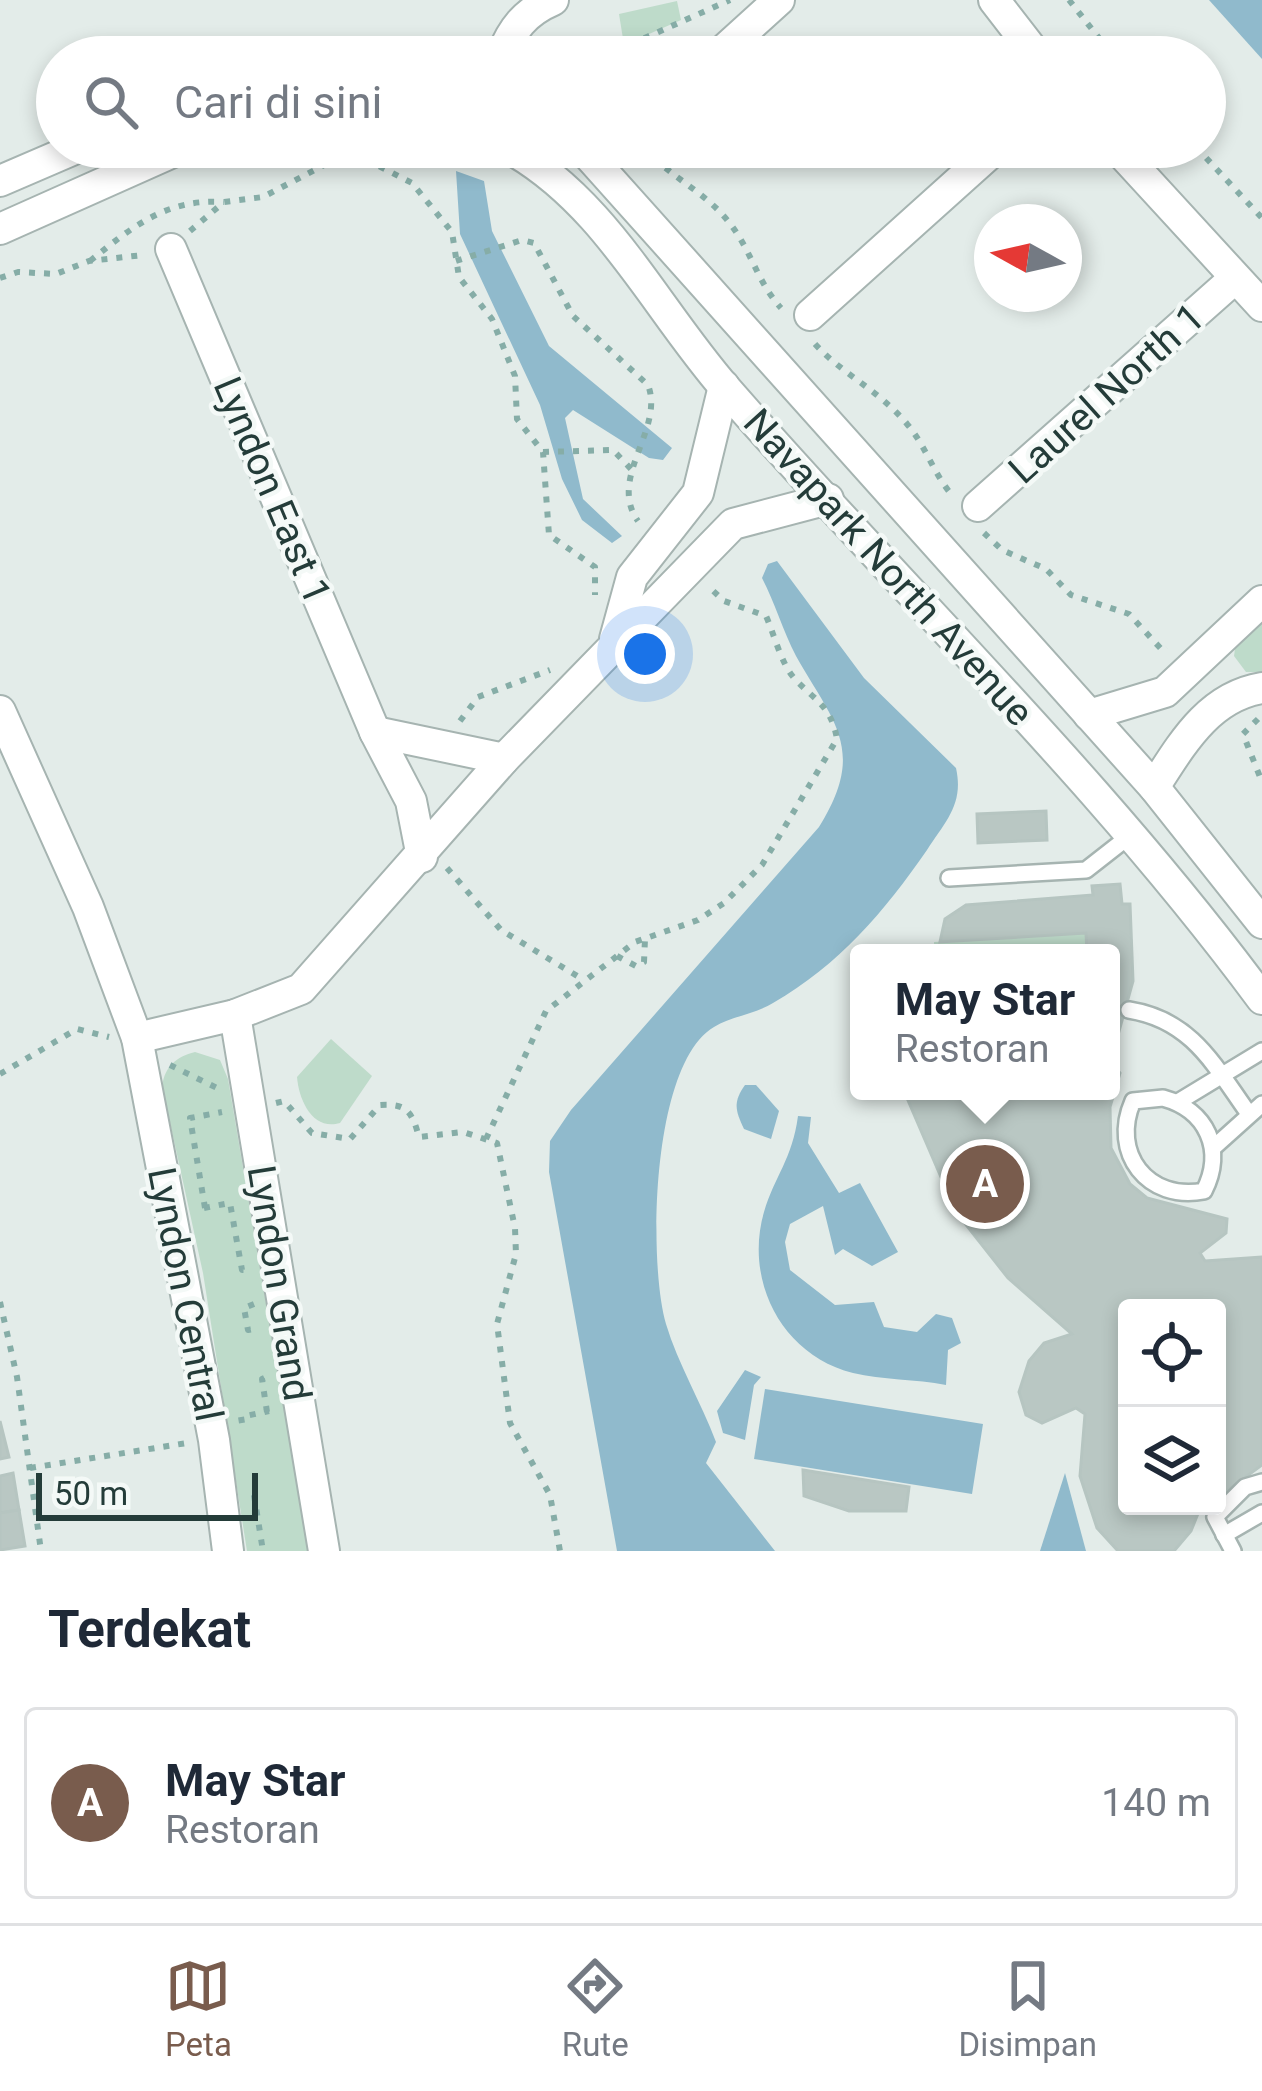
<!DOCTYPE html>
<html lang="id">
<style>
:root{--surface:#fff;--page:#f6f6f7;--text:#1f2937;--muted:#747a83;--line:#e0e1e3;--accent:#795c4d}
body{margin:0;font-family:Roboto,sans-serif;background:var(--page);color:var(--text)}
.controls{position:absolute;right:36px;bottom:36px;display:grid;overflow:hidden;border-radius:12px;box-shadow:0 6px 18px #0003}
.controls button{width:108px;height:108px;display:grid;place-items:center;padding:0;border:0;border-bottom:3px solid var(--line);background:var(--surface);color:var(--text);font:60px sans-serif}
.compass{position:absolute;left:974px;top:204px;width:108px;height:108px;border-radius:50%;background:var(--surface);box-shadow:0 6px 18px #0003;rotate:278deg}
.scale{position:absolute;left:36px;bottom:30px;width:222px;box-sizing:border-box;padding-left:12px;border:6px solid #243c39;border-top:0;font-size:33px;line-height:42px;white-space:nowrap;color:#243c39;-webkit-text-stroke:9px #f4f9f7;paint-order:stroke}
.you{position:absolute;left:645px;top:654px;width:42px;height:42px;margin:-30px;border:9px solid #fff;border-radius:50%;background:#1a73e8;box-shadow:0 0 0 18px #1a73e833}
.badge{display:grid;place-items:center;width:78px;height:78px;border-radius:50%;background:var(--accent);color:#fff;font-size:39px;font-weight:700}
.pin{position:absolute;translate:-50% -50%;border:6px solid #fff;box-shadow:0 3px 12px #0006}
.popup{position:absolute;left:850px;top:944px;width:270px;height:156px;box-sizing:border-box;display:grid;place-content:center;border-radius:12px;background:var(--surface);filter:drop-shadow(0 3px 9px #0005);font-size:39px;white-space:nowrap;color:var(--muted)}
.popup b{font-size:45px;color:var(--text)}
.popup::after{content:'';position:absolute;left:50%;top:100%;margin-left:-24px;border:24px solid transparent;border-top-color:var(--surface)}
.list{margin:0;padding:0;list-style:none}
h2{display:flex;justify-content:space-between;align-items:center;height:156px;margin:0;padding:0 48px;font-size:51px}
h2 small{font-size:39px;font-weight:400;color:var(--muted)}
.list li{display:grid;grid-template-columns:78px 1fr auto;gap:36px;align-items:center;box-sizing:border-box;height:192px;margin:0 24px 24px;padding:0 24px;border:3px solid var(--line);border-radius:12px}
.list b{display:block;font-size:45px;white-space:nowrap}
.list p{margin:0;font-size:39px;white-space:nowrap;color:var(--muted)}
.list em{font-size:39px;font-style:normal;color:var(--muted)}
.icon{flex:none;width:66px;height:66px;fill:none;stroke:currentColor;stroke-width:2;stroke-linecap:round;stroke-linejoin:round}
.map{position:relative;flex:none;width:1262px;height:1551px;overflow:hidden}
.search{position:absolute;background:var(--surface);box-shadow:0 6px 18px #0003;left:36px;right:36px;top:36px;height:132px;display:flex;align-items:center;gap:30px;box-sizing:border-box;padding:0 42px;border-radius:66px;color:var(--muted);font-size:45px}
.sheet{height:372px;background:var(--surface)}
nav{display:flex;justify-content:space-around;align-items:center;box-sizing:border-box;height:168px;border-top:3px solid var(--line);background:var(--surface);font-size:33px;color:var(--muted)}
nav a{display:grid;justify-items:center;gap:6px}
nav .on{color:var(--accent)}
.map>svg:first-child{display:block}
.green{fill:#bedbca}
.water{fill:#90bacc}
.building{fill:#b9c7c3;stroke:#b6c5c1;stroke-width:3}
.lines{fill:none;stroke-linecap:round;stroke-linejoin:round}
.service-casing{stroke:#a6b4b1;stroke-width:20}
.minor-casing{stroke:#a6b4b1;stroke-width:34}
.path{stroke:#86ada7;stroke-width:6;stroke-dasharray:6 9;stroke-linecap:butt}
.service{stroke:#fff;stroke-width:15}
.minor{stroke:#fff;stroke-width:30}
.labels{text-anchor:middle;stroke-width:9;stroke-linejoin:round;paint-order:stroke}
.street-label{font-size:39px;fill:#243c39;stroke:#f4f9f7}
</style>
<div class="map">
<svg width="1262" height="1551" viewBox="0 0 1262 1551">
<rect width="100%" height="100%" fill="#e3ece9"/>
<g class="green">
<path d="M 677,1 L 681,20 L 624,45 L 619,14 Z"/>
<path d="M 1262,620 L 1262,672 L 1246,672 L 1234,656 L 1236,642 Z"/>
<path d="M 1086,933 L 1087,953 L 934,953 L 934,942 Z"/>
<path d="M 331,1039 L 372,1076 L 340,1123 C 313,1131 299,1101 297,1077 Z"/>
<path d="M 195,1052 L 220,1060 L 228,1079 L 308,1551 L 247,1551 L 203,1273 L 162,1086 C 165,1066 176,1057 195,1052 Z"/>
</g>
<g class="water">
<path d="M 1209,0 L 1262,0 L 1262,59 Z"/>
<path d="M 456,171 L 484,181 L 492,231 L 549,346 L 672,448 L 663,460 L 649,458 L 573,410 L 565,418 L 583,499 L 622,536 L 612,543 L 582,520 L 562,479 L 540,405 L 460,234 Z"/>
<path d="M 777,561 L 864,678 L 956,768 C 964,804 946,821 927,850 C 884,912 839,965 773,1003 C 755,1014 732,1016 714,1027 C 651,1064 648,1262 666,1324 C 678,1364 701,1402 716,1442 L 706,1463 L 775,1551 L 617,1551 L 549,1172 L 550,1141 L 571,1110 L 819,827 C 867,750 834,723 796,656 C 783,631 775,603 762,578 L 768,564 Z"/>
<path d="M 745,1085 L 756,1085 L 779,1111 L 771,1139 L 744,1129 C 735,1110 733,1102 745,1085 Z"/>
<path d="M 798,1116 L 811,1117 L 808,1143 L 839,1193 L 860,1183 L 898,1252 L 872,1266 L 843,1249 L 835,1255 L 823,1206 L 790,1224 L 785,1242 L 790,1270 L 835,1305 L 874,1302 L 884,1327 L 917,1332 L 936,1314 L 952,1318 L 961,1343 L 948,1350 L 946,1385 C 916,1379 882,1380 853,1373 C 782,1355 744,1281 764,1212 C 775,1175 792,1160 798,1116 Z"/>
<path d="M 745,1370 L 761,1377 L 754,1385 L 745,1440 L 723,1433 L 717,1411 Z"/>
<path d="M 765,1389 L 983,1424 L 972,1494 L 754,1459 Z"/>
<path d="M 1065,1473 L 1086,1551 L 1040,1551 Z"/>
</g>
<g class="building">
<path d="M 1046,811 L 1047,840 L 978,843 L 977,814 Z"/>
<path d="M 1120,884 L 1122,904 L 1130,904 L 1133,981 L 1111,1060 L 1111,953 L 1087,953 L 1086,933 L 940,942 L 945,919 L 966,905 L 1093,895 L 1092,886 Z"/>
<path d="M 1111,1061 L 1120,1073 L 1110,1107 L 1111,1148 L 1130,1184 L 1147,1198 L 1227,1219 L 1226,1233 L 1200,1253 L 1205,1261 L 1262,1257 L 1262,1465 L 1217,1498 L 1217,1308 L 1127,1308 L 1127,1506 L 1201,1506 L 1191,1531 L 1174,1551 L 1118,1551 L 1097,1528 L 1080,1476 L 1085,1414 L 1076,1408 L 1042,1423 L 1026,1415 L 1019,1392 L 1029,1361 L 1044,1343 L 1072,1334 L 1008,1278 L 956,1212 L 904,1091 L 1111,1091 Z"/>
<path d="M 0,1421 L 9,1457 L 0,1459 Z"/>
<path d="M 803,1470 L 909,1487 L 906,1511 L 849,1511 L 804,1496 Z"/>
<path d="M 13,1473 L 19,1510 L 0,1513 L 0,1476 Z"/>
<path d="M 19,1510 L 25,1546 L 0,1550 L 0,1513 Z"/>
</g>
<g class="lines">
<defs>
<g id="service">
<path d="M 949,878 L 1086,870 L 1132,834"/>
<path d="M 1129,1010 C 1192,1020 1214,1065 1249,1114"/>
<path d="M 1163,1098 C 1207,1110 1225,1150 1204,1191 C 1148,1202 1110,1153 1133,1101 Z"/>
<path d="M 1178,1102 L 1262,1051"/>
<path d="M 1213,1148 L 1262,1104"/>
<path d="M 1224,1535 L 1262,1513"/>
<path d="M 1233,1551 L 1215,1517 L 1245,1487 L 1262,1482"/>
</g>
<g id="minor">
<path d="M 994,0 L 1038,57"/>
<path d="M 501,57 C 512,29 525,12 553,0"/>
<path d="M 716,57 L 779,0"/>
<path d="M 507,147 C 605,200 655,308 726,389 C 904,593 1101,781 1262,999"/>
<path d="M 581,147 L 1154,787 L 1262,923"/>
<path d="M 1116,147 L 1262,306"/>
<path d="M 0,181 L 79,147"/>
<path d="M 0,229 L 184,147"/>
<path d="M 171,249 L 375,732 L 411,801 L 422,857"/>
<path d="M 810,315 L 997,147"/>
<path d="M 978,506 L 1234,279"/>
<path d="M 615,639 L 632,577 L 698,493 L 724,386"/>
<path d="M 0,711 L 88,907 L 137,1038 L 214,1440 L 228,1551"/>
<path d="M 1089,715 L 1165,692 L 1262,601"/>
<path d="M 375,732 L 504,759"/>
<path d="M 1154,787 C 1182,744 1208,697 1262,688"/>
<path d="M 235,1015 L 324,1551"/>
<path d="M 137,1038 L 235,1015 L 301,989 L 504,759 L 733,524 L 828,499"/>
</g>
</defs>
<use href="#service" class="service-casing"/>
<use href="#minor" class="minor-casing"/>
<g class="path">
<path d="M 1069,0 L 1114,57"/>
<path d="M 621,57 L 638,41 L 730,0"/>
<path d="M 644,147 C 668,176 704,191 728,221 C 751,249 757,282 781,308"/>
<path d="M 1196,147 L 1262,218"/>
<path d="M 190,231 L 224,202 L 263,197 L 330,162 L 371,162 L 412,183 L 452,232 L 459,277 L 492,319 L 515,376 L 517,419 L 543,452 L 549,535 L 595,567 L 595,595"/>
<path d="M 90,261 C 132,227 167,198 224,202"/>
<path d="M 456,261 L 522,240 L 534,243 L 573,316 L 648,385 C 665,429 607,478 638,521"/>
<path d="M 0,278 L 18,272 L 56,274 L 89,261 L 143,255"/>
<path d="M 815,344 C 842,374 880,391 907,424 C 926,446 933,473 952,495"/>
<path d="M 543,452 L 613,450 L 632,470"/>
<path d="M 984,533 L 1002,550 L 1046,569 L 1071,595 L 1129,614 L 1163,651 L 1167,648"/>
<path d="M 1258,719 L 1243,734 L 1262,782"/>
<path d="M 460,721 L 478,697 L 550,670"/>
<path d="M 447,868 L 501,930 L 584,980"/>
<path d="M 617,956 L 636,966 L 644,962 L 645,939"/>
<path d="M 170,1065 L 217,1088"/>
<path d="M 0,1074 L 77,1029 L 109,1037"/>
<path d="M 276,1103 L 284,1101 L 312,1133 L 350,1139 L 380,1105 C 407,1103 412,1112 419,1137 L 463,1132 L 497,1143 L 515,1228 L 516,1254 L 497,1324 L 510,1423 L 550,1495 L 560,1551"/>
<path d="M 486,1139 L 546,1011 L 635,942 L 698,920 L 724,903 L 762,865 L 837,739 C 831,705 815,701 794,678 C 781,663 774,634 766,616 L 724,601 L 709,587"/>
<path d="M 204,1208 L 230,1203 L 242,1270 L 247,1270"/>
<path d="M 205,1208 L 190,1118 L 222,1112"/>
<path d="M 0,1302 L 17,1377 L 41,1551"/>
<path d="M 254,1304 L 244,1308 L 248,1330 L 259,1328"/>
<path d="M 267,1412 L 262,1379 L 268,1376"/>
<path d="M 242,1423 L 241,1417 L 269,1411"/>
<path d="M 30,1468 L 187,1443"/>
<path d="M 254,1495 L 263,1551"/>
</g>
<use href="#service" class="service"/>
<use href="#minor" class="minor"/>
</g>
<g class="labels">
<g class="street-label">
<text transform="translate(1106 393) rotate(-42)" y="14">Laurel North 1</text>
<text transform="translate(273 490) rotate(67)" y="14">Lyndon East 1</text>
<text transform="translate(889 567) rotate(48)" y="14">Navapark North Avenue</text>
<text transform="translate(280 1283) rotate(81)" y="14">Lyndon Grand</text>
<text transform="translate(186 1294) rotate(79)" y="14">Lyndon Central</text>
</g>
</g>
</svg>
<div class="controls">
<button><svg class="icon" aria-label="locate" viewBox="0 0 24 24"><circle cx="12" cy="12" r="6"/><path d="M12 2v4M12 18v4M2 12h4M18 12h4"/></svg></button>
<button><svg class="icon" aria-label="layers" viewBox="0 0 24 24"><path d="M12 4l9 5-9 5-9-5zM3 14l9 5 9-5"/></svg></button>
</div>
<svg class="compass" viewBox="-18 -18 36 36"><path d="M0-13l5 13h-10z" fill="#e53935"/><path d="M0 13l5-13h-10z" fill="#747a83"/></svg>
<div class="scale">50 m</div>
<div class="you"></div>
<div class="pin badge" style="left:985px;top:1184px">A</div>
<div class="popup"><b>May Star</b>Restoran</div>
<div class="search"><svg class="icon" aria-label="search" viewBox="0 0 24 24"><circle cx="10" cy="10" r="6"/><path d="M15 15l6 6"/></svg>Cari di sini</div>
</div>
<section class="sheet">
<h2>Terdekat<small></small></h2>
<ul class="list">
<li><span class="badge">A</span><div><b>May Star</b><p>Restoran</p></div><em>140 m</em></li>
</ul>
</section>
<nav>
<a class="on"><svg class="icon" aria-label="map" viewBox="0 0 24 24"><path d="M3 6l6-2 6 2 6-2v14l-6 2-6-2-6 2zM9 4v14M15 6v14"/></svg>Peta</a>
<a><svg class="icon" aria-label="directions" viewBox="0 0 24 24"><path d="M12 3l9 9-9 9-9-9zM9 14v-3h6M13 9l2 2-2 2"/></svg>Rute</a>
<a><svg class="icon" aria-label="saved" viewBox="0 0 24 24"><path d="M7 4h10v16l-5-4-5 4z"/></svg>Disimpan</a>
</nav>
